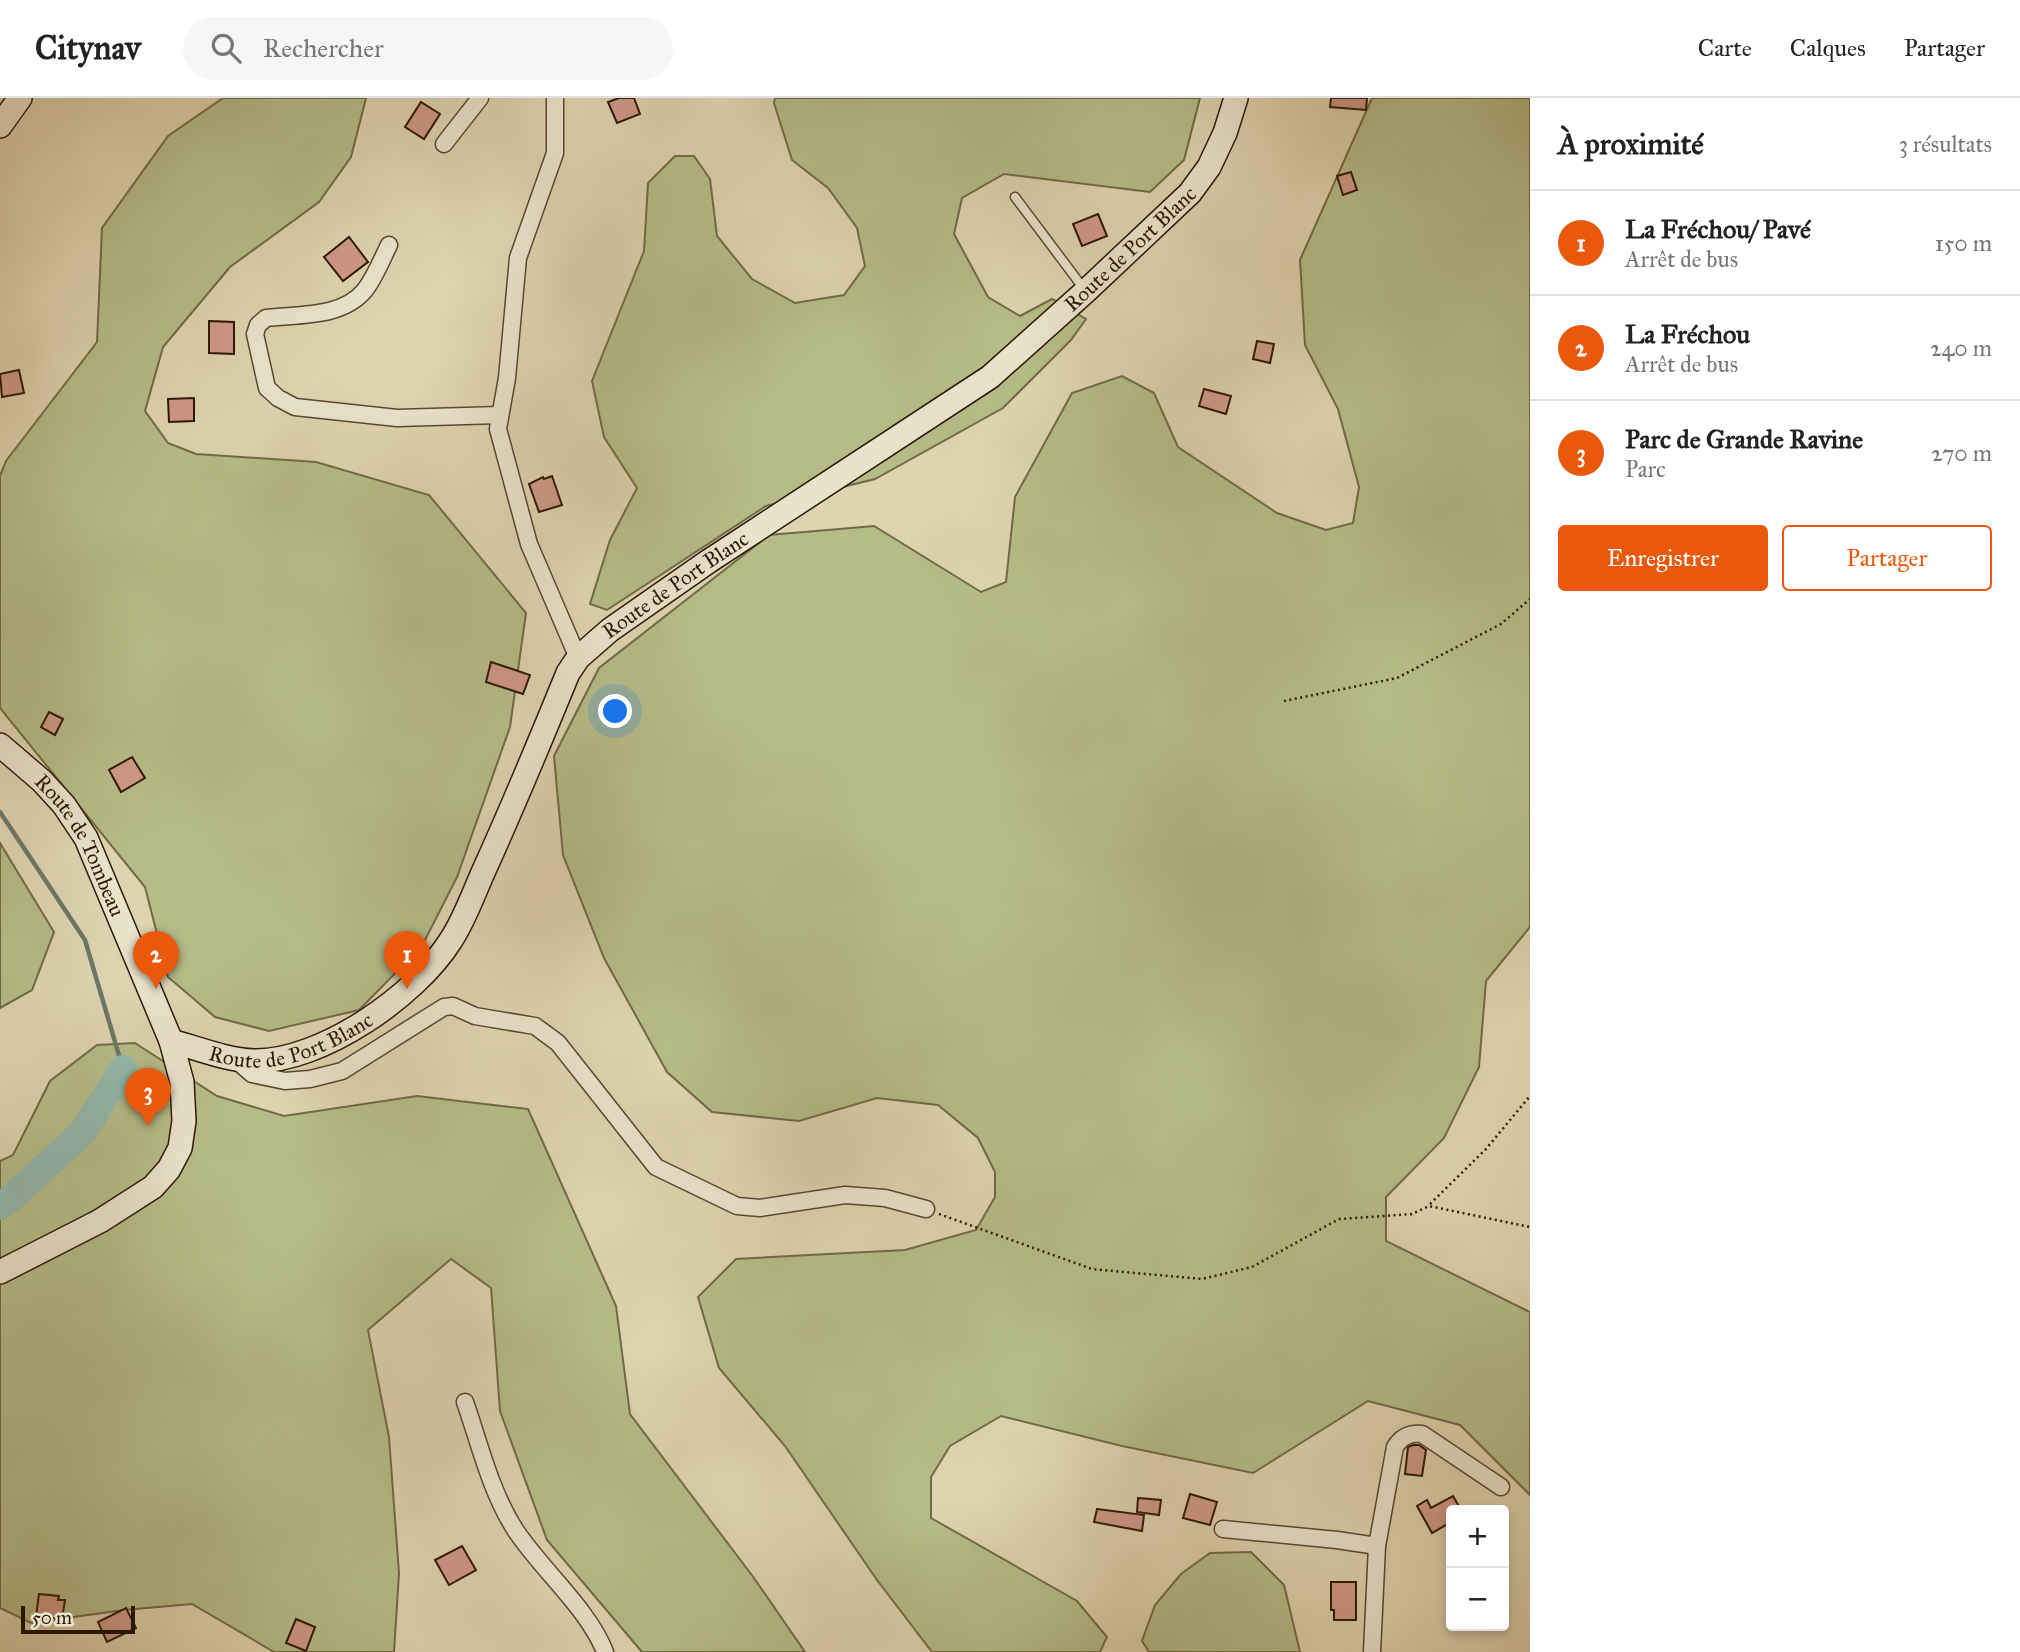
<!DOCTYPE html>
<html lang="fr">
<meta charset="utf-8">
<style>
:root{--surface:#fff;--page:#f6f6f6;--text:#222;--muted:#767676;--line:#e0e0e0;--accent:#ea580c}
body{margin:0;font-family:"IM FELL Great Primer",serif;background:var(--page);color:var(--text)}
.controls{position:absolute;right:21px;bottom:21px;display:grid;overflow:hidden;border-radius:7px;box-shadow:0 4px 10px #0003}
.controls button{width:63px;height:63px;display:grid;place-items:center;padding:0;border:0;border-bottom:2px solid var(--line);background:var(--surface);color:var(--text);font:35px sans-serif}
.scale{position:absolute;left:21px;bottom:18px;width:114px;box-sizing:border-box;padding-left:7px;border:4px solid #2d1805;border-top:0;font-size:19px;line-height:24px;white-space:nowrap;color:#2d1805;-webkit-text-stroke:5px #eae3cc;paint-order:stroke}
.you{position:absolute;left:616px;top:614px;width:24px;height:24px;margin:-18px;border:5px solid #fff;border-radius:50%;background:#1a73e8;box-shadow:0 0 0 10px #1a73e833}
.badge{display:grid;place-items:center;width:46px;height:46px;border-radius:50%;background:var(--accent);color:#fff;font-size:23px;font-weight:700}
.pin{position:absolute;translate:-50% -58px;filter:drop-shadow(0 2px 4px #0008)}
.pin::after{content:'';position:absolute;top:37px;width:24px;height:21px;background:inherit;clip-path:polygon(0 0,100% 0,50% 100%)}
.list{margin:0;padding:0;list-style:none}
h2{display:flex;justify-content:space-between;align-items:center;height:91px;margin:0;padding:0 28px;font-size:30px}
h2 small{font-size:23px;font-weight:400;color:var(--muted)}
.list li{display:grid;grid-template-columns:46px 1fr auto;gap:21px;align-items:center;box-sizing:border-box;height:105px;padding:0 28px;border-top:2px solid var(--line)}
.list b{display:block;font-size:26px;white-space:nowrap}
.list p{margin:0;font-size:23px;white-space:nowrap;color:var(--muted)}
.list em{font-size:23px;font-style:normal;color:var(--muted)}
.actions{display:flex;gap:14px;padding:21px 28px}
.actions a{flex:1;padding:16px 0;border:2px solid var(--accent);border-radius:7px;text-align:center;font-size:24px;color:var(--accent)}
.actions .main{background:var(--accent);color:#fff}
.icon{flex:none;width:38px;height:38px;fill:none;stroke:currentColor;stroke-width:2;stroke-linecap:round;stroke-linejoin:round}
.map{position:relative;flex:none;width:1530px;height:1554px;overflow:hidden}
header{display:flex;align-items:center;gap:42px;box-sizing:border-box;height:98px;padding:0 35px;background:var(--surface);border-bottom:2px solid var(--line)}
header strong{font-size:33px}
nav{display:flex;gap:38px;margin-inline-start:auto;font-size:24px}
.search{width:490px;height:63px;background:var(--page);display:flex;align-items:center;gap:18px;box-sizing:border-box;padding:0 24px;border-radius:38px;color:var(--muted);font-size:26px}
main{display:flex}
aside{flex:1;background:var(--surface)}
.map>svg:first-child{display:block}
.green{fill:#b5bc88;stroke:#716a46;stroke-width:2}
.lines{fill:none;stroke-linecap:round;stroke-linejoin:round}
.stream{stroke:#6a7868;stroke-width:4.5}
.river{stroke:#93b8aa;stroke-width:28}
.building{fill:#cf9988;stroke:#2d1805;stroke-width:2}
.lane-casing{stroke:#594730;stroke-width:11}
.street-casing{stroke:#594730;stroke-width:19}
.secondary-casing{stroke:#2d1805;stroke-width:26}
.path{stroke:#2d1805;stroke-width:2.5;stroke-dasharray:2 3.5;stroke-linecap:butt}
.lane{stroke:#eae3cc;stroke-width:8}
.street{stroke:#eae3cc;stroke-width:16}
.secondary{stroke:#eae3cc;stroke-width:23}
.labels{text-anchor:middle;stroke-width:6;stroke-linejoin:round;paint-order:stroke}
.street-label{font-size:21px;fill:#2d1805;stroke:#eae3cc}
</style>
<header>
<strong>Citynav</strong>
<div class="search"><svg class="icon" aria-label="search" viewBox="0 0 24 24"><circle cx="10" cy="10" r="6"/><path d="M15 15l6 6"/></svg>Rechercher</div>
<nav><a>Carte</a><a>Calques</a><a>Partager</a></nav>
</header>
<main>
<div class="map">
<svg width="1530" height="1554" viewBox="0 0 1530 1554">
<rect width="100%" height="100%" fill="#ded4b0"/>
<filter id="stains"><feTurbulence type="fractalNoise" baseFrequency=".00286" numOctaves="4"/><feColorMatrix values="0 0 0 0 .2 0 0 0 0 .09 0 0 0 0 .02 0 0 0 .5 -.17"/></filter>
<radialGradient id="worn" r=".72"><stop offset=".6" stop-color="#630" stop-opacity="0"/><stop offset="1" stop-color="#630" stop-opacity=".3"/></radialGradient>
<g class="green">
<path d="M 223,0 L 366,0 L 351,59 L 319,104 L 230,169 L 163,249 L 145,313 L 168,345 L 196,356 L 316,364 L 429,397 L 526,515 L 510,629 L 457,779 L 422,848 L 359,912 L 269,933 L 215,919 L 168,879 L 145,789 L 0,610 L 0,378 L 6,363 L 97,244 L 102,130 L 168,38 Z"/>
<path d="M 775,0 L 1200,0 L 1184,62 L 1150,94 L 1004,76 L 962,100 L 954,136 L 988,199 L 1020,218 L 1052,201 L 1086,221 L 1071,242 L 1003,310 L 875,381 L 766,408 L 607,512 L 590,506 L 610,442 L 637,390 L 604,339 L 592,283 L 644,153 L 648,85 L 675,58 L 694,58 L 710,81 L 717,138 L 752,181 L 795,205 L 844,197 L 865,168 L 857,130 L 828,90 L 792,62 L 774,5 Z"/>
<path d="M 1372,0 L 1530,0 L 1530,829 L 1486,883 L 1479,969 L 1444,1040 L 1386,1099 L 1386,1143 L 1530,1214 L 1530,1397 L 1460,1327 L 1368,1303 L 1253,1375 L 1122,1348 L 1001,1318 L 950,1348 L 931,1379 L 931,1420 L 1077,1503 L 1107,1539 L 1100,1554 L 932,1554 L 877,1482 L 785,1348 L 719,1270 L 698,1199 L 736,1161 L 905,1152 L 976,1132 L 995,1099 L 995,1074 L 978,1040 L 938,1007 L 877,1000 L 799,1023 L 712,1014 L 667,974 L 604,860 L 563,757 L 554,658 L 599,570 L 769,437 L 874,428 L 981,494 L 1006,484 L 1015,399 L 1072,295 L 1122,278 L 1154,295 L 1178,349 L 1277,415 L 1326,432 L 1353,425 L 1359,389 L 1338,311 L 1305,247 L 1300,162 Z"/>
<path d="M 0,745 L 54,834 L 32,892 L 0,910 Z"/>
<path d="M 135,945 L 217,998 L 284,1018 L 417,998 L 528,1011 L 616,1208 L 630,1316 L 754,1480 L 805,1554 L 642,1554 L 547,1442 L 500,1313 L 491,1190 L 451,1161 L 368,1232 L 389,1339 L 399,1475 L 394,1554 L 274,1554 L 192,1506 L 124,1512 L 31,1525 L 0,1510 L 0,1063 L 13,1057 L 50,983 L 97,947 Z"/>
<path d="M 1251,1454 L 1284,1487 L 1300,1554 L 1149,1554 L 1142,1543 L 1155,1507 L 1181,1476 L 1210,1455 Z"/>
</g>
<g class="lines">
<path class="stream" d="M 0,714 L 85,842 L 123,971"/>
<path class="river" d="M 0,1108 L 10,1101 L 82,1035 L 123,971"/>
</g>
<g class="building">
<path d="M 619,0 L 634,0 L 640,16 L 617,25 L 608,4 Z"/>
<path d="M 1331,0 L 1367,0 L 1366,12 L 1330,9 Z"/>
<path d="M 421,4 L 440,16 L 424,41 L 405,29 Z"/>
<path d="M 1351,74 L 1357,92 L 1343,97 L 1337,78 Z"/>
<path d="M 1098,116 L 1107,138 L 1082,148 L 1073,126 Z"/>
<path d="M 349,139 L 368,164 L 343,183 L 324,159 Z"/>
<path d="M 209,223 L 234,224 L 234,256 L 209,255 Z"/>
<path d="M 1257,243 L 1274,246 L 1270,265 L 1253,261 Z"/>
<path d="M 19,272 L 24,295 L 2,299 L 0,276 Z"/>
<path d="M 1204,291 L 1231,298 L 1226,316 L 1199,308 Z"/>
<path d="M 194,300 L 194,323 L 169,324 L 168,301 Z"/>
<path d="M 552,378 L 562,407 L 539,414 L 529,386 L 543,379 L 544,381 Z"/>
<path d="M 491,564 L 530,577 L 523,596 L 486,584 Z"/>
<path d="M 49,614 L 63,621 L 55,637 L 41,629 Z"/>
<path d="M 132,659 L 145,680 L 121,694 L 109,672 Z"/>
<path d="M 1413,1347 L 1419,1347 L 1426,1352 L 1422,1378 L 1405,1376 L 1408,1349 Z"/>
<path d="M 1190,1396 L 1217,1404 L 1210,1427 L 1183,1420 Z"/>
<path d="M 1453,1398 L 1461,1412 L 1451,1412 L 1451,1424 L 1432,1435 L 1417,1408 L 1427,1402 L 1431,1410 Z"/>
<path d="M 1138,1400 L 1161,1402 L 1159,1417 L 1137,1414 Z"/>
<path d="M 1097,1411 L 1144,1417 L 1142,1433 L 1094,1424 Z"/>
<path d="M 462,1448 L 476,1472 L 449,1487 L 435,1462 Z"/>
<path d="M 1331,1484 L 1356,1484 L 1356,1522 L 1334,1522 L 1334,1512 L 1331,1512 Z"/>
<path d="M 39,1496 L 59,1498 L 58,1502 L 65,1502 L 62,1521 L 36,1518 Z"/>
<path d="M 126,1510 L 136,1530 L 107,1544 L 98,1524 Z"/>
<path d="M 296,1521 L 315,1529 L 306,1553 L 286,1545 Z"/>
</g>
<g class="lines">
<defs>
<path id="lane" d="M 1015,99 L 1084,191"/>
<g id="street">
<path d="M 555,0 L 555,55 L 518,160 L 507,280 L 498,331 L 529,446 L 578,560"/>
<path d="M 444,46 L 480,0"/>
<path d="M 389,147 C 382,161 375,179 365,192 C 342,220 299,216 266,220 L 258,227 L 255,236 L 267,290 L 278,300 L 295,309 L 397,320 L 500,317"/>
<path d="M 236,962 L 252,976 L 285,983 L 310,981 L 342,973 L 444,909 L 453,908 L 475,918 L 535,928 L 558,945 L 656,1069 L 737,1108 L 760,1110 L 845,1097 L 885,1100 L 926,1111"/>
<path d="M 465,1304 C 480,1347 491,1395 516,1433 C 542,1472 589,1512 605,1554"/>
<path d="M 1223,1431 L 1337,1442 L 1377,1448"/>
<path d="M 1372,1554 L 1377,1448 L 1395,1349 C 1402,1338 1410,1335 1422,1336 L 1501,1389"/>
</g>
<g id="secondary">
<path d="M 0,28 L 20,0"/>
<path id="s1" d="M 0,647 L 42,683 L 64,707 L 86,740 L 171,943 L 182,984 L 184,1023 L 180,1050 L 169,1071 L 153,1089 L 100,1123 L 0,1174"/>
<path id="s2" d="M 171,943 C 197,950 226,962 254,963 C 321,964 416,898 451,842 C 465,821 474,794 485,770 C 514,706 541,641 568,575 L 578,560 L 610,532 L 709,463 L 990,279 L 1086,193 L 1190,95 L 1209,69 L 1225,35 L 1236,0"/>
</g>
</defs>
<use href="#lane" class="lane-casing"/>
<use href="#street" class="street-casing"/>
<use href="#secondary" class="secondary-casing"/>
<g class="path">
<path d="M 1284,603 L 1397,580 L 1501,526 L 1530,501"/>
<path d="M 1430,1106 L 1486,1051 L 1530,998"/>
<path d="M 939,1116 L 1092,1171 L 1202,1181 L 1252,1169 L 1339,1121 L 1412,1116 L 1429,1108 L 1530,1129"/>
</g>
<use href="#lane" class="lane"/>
<use href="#street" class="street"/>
<use href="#secondary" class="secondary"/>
</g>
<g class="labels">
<g class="street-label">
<text dy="7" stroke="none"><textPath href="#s2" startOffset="1323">Route de Port Blanc</textPath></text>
<text dy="7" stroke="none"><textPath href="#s2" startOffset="756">Route de Port Blanc</textPath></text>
<text dy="7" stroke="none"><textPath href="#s1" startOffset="131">Route de Tombeau</textPath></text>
<text dy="7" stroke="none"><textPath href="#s2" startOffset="126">Route de Port Blanc</textPath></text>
</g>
</g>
<rect width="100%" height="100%" filter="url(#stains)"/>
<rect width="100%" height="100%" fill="url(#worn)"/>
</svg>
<div class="controls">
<button>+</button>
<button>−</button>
</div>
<div class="scale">50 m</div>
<div class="you"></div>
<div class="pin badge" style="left:407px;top:891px">1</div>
<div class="pin badge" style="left:156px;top:891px">2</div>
<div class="pin badge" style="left:148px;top:1028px">3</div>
</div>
<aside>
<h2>À proximité<small>3 résultats</small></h2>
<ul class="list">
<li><span class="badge">1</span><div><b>La Fréchou/ Pavé</b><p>Arrêt de bus</p></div><em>150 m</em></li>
<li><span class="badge">2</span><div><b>La Fréchou</b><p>Arrêt de bus</p></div><em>240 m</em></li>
<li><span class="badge">3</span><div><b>Parc de Grande Ravine</b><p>Parc</p></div><em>270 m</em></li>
</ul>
<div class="actions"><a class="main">Enregistrer</a><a>Partager</a></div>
</aside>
</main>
